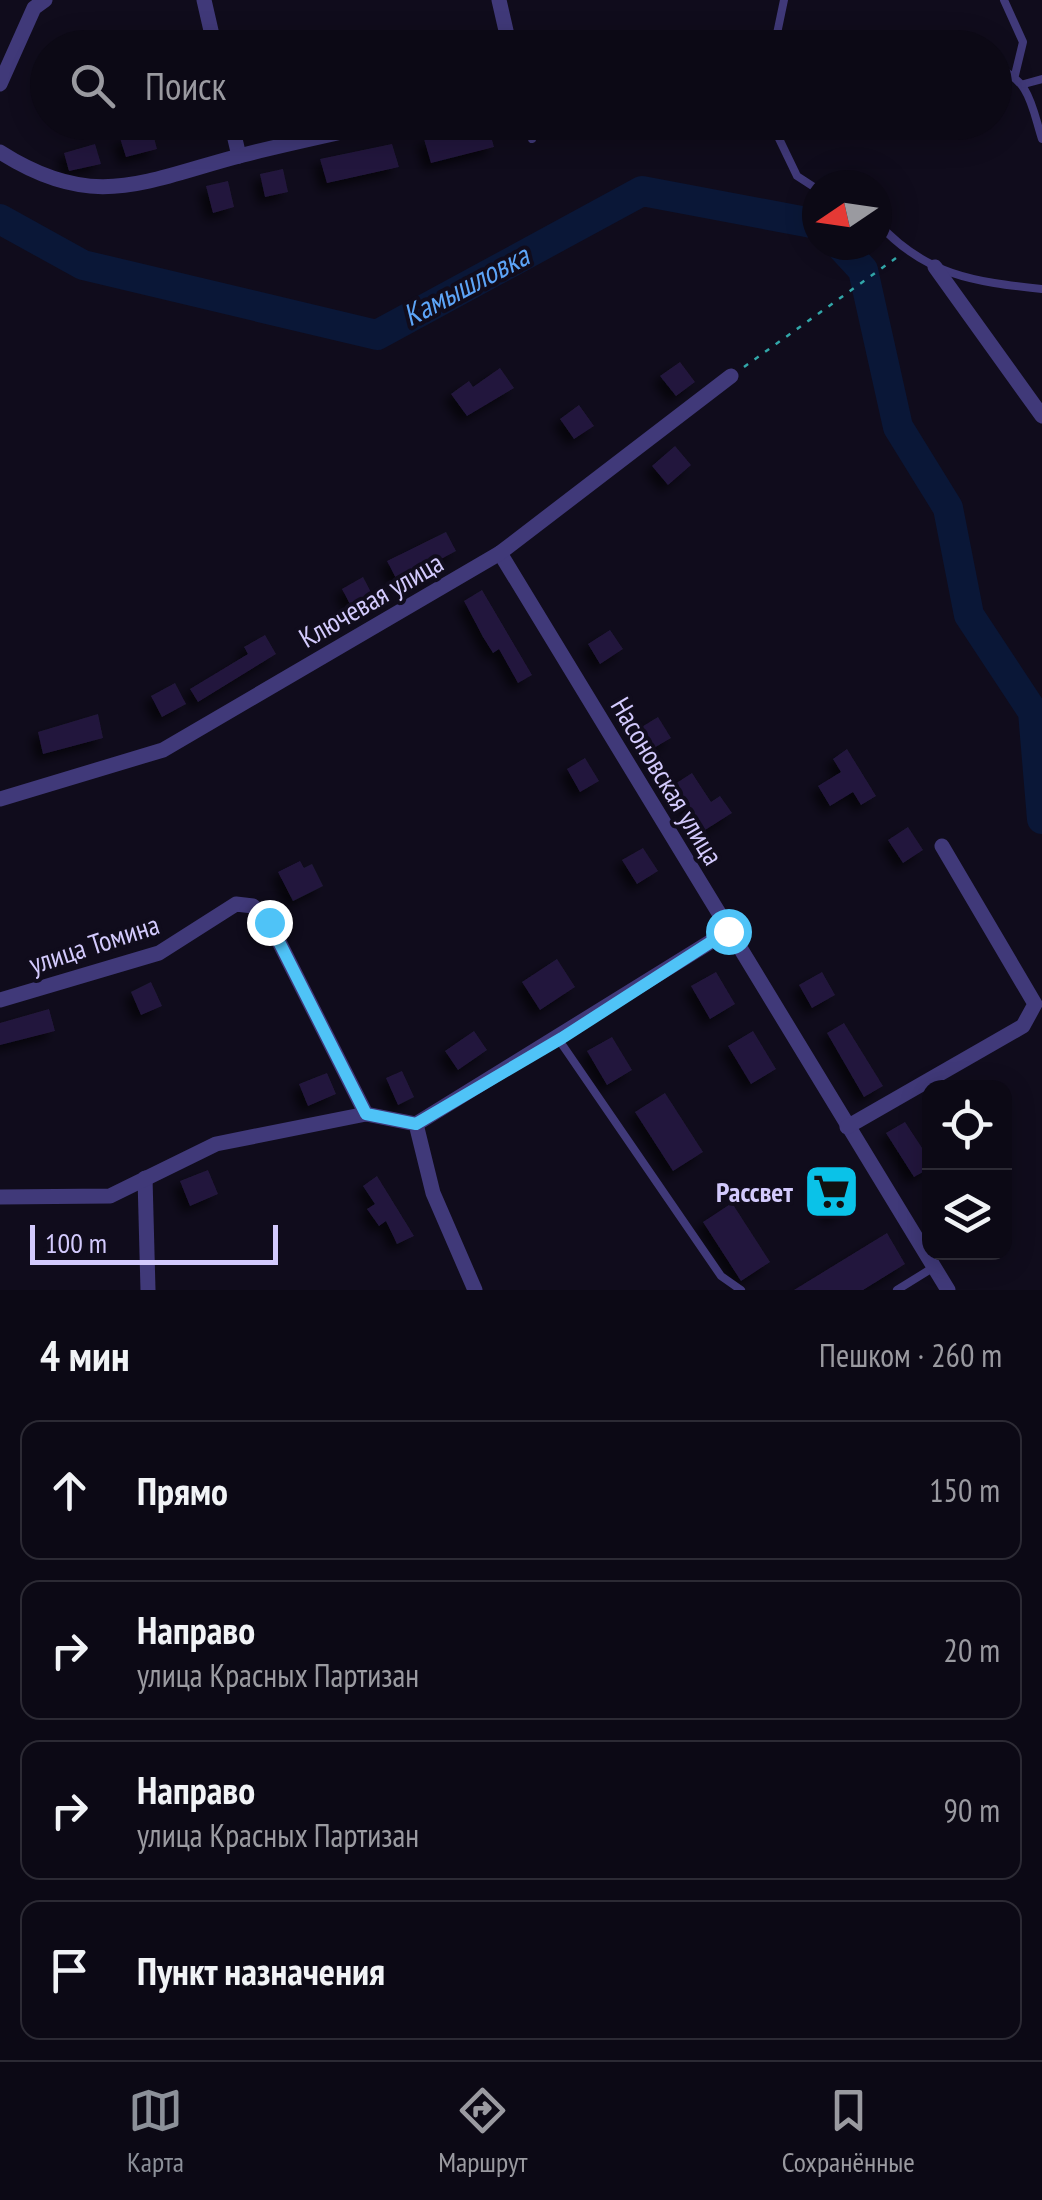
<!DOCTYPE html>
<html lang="ru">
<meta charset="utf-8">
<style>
:root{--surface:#0c0915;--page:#1a1722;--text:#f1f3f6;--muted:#9a9aa0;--line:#2c2a34;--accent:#8c9099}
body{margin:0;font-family:"PT Sans Narrow",sans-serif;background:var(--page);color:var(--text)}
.controls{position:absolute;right:30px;bottom:30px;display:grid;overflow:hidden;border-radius:20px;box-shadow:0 5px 25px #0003}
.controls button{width:90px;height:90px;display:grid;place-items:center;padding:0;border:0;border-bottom:2px solid var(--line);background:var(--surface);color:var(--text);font:50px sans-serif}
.compass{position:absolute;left:802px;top:170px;width:90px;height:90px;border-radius:50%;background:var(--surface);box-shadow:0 5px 25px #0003;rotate:257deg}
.scale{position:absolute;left:30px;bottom:25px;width:248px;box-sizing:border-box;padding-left:10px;border:5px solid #d3cafd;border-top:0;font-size:28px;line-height:35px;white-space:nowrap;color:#d3cafd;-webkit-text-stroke:8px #100c1c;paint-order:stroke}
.stop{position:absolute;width:30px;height:30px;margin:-22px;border:8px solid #4fc3f7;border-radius:50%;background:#fff}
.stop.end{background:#4fc3f7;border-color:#fff;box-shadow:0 2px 10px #0008}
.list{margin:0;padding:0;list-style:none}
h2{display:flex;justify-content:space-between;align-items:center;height:130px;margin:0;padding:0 40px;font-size:42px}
h2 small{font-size:32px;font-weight:400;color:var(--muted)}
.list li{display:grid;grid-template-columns:65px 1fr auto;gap:30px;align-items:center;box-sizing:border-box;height:140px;margin:0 20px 20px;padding:0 20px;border:2px solid var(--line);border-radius:20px}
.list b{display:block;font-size:38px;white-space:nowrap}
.list p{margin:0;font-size:32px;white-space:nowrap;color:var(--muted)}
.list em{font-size:32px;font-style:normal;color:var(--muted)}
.icon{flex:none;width:55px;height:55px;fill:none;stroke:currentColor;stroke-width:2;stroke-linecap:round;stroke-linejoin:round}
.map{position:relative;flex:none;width:1042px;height:1290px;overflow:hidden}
.search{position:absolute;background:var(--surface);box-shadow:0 5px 25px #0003;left:30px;right:30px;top:30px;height:110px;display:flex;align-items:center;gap:25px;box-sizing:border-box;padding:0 35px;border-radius:55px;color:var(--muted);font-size:38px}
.sheet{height:770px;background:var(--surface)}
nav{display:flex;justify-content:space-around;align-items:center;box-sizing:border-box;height:140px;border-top:2px solid var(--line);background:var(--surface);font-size:28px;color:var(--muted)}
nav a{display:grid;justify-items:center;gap:5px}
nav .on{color:var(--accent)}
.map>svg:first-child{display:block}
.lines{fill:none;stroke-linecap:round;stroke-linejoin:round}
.river{stroke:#0a1737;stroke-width:30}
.building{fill:#23193c;filter:url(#shadow)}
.path{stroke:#32a7a9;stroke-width:2.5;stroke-dasharray:5 8;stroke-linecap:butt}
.lane{stroke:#403979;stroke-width:8}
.street{stroke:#403979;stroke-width:15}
.route{stroke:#4fc3f7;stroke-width:12}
.labels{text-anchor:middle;stroke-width:8;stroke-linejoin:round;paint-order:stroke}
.street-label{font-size:28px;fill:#d3cafd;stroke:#100c1c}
.poi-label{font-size:28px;font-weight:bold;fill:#d3cafd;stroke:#100c1c;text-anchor:end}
.water-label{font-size:30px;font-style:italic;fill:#5da5f8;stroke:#100c1c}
</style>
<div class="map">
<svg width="1042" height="1290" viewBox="0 0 1042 1290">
<defs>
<filter id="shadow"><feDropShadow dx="-7" dy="7" stdDeviation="5" flood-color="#0009"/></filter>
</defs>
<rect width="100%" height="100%" fill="#100c1c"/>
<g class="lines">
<g class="river">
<path d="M 0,219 L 83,265 L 377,335 L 642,191 L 817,224"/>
<path d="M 840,245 L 863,270 L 898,427 L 948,508 L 969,615 L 1033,712 L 1042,819"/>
</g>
</g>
<g class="building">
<path d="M 487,122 L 494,147 L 431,163 L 424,139 Z"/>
<path d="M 152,130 L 157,149 L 126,157 L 120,138 Z"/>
<path d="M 95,144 L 101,164 L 69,171 L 64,153 Z"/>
<path d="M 392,144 L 399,167 L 327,183 L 320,159 Z"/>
<path d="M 283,169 L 288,192 L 265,197 L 260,174 Z"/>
<path d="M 228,181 L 234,207 L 213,213 L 206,186 Z"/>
<path d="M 680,362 L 695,382 L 676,396 L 660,376 Z"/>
<path d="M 500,368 L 514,388 L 467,416 L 451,394 L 469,381 L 473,387 Z"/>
<path d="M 579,405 L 594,426 L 574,439 L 560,419 Z"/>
<path d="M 675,446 L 691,465 L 668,485 L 652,466 Z"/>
<path d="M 446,532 L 456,551 L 398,582 L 387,561 Z"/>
<path d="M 363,577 L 373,596 L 352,608 L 342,589 Z"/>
<path d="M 482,590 L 532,675 L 518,683 L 499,649 L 493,653 L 483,637 L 464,601 Z"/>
<path d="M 610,630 L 623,649 L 600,664 L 588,644 Z"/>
<path d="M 265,635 L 276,654 L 198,702 L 190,689 L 248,654 L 244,647 Z"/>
<path d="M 175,683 L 186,704 L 162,717 L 151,696 Z"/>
<path d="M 98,714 L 103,738 L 43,754 L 38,732 Z"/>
<path d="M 658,717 L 671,738 L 652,749 L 640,728 Z"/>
<path d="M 847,749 L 876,796 L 861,805 L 853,792 L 830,806 L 818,786 L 841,772 L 833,759 Z"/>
<path d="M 585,758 L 599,781 L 580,792 L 567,769 Z"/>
<path d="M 692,773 L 711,802 L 720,796 L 732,813 L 705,830 L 675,784 Z"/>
<path d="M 908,827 L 923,850 L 903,863 L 888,840 Z"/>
<path d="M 643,848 L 658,871 L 637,884 L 622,860 Z"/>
<path d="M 300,861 L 304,868 L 312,864 L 323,886 L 293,901 L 278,872 Z"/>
<path d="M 557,959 L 575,987 L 540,1010 L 522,982 Z"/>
<path d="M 716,972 L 735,1004 L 710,1019 L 691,986 Z"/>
<path d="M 822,972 L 835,995 L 812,1008 L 799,985 Z"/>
<path d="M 151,982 L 162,1006 L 141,1015 L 131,992 Z"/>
<path d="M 49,1009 L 55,1031 L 0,1045 L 0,1023 Z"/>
<path d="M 844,1023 L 883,1086 L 864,1097 L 827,1033 Z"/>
<path d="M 474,1031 L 487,1050 L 458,1070 L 445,1051 Z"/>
<path d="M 753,1031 L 776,1069 L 751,1084 L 728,1046 Z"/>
<path d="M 612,1037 L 632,1070 L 607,1085 L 587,1051 Z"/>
<path d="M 402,1071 L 414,1097 L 398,1105 L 386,1078 Z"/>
<path d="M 327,1073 L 336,1094 L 308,1106 L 299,1084 Z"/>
<path d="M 665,1093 L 703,1152 L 673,1171 L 635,1112 Z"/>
<path d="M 905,1122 L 930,1160 L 930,1168 L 914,1177 L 886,1133 Z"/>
<path d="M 837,1169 L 856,1202 L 831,1217 L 812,1184 Z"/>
<path d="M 208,1170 L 218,1194 L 190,1206 L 180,1181 Z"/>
<path d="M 377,1176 L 414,1236 L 397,1244 L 386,1221 L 379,1226 L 367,1209 L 375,1204 L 363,1186 Z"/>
<path d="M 732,1203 L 770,1262 L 741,1281 L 703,1222 Z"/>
<path d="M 887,1233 L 905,1264 L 863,1290 L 794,1290 Z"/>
</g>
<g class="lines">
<g class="path">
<path d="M 745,44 L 762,40"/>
<path d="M 744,367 L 896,258"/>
</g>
<g class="lane">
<path d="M 1004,0 L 1023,42 L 1015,75"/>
<path d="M 968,37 L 972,48"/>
<path d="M 774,48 L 784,0"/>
<path d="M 994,68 C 1030,77 1032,108 1042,139"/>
<path d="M 1024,84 L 1042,79"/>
<path d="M 528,122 L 532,139"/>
<path d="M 771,122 L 797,176 L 817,189"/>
<path d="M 877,222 C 924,275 974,282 1042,289"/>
<path d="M 559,1040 L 721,1276 L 741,1290"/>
<path d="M 897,1290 L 934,1267"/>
</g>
<g class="street">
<path d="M 204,0 L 215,48"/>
<path d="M 499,0 L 510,48"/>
<path d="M 727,48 L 729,47"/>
<path d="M 0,84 L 34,8 L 45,0"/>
<path d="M 231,122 L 239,156"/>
<path d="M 0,152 C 95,213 146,180 243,155 C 290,143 339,133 386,122"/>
<path d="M 935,267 L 1042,416"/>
<path d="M 500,553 L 948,1290"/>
<path d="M 0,799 L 163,750 L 500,553 L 731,376"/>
<path d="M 0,1000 L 159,953 L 236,904 L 253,906 L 269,922 L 366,1114 L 416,1124 L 433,1193 L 475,1290"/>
<path d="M 416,1124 L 728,931"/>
<path d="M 847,1127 L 1023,1026 L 1035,1004 L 942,846"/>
<path d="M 145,1178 L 148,1290"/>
<path d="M 0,1197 L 110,1196 L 216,1144 L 366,1114"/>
</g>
</g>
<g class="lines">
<path class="route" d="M 269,922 L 366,1114 L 416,1124 L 562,1038 L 728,931"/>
</g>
<defs>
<symbol id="supermarket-square" viewBox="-11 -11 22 22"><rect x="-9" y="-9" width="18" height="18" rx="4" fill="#0ac2e8" stroke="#100c1c"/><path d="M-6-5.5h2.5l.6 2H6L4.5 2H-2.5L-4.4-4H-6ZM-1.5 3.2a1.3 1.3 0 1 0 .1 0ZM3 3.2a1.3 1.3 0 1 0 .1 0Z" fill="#111"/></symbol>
</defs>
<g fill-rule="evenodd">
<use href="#supermarket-square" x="800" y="1160" width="63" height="63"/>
</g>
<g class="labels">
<g class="street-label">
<text transform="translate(371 600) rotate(-30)" y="10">Ключевая улица</text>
<text transform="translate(667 781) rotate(59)" y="10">Насоновская улица</text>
<text transform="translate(94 944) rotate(-18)" y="10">улица Томина</text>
</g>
<g class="poi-label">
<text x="793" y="1202">Рассвет</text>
</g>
<g class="water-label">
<text transform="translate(466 286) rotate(-28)" y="10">Камышловка</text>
</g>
</g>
</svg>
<div class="controls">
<button><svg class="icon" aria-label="locate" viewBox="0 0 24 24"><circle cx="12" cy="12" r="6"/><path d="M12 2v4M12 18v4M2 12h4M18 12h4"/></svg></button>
<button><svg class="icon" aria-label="layers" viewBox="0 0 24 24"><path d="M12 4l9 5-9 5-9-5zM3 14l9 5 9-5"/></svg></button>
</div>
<svg class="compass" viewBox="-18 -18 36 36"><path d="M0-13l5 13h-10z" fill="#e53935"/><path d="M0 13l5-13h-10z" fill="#9a9aa0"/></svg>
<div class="scale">100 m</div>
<div class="stop" style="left:728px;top:931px"></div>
<div class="stop end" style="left:269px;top:922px"></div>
<div class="search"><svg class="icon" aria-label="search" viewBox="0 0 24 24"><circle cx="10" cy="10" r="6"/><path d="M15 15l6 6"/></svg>Поиск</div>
</div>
<section class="sheet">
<h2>4 мин<small>Пешком · 260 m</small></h2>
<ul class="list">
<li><svg class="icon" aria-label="ahead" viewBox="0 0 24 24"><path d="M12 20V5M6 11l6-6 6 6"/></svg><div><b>Прямо</b></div><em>150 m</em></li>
<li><svg class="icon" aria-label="right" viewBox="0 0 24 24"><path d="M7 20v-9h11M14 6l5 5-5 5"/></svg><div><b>Направо</b><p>улица Красных Партизан</p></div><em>20 m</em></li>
<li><svg class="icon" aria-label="right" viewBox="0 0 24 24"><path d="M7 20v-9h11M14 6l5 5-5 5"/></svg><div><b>Направо</b><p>улица Красных Партизан</p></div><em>90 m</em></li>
<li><svg class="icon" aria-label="arrive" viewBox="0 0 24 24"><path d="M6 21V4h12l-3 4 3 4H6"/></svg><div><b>Пункт назначения</b></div></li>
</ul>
</section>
<nav>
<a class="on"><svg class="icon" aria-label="map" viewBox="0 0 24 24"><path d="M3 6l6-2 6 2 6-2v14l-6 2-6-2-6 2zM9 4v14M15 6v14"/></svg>Карта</a>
<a><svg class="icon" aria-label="directions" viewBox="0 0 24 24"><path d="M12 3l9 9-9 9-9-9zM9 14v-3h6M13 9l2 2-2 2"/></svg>Маршрут</a>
<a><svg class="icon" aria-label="saved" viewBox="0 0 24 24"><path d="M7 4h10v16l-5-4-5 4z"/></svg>Сохранённые</a>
</nav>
